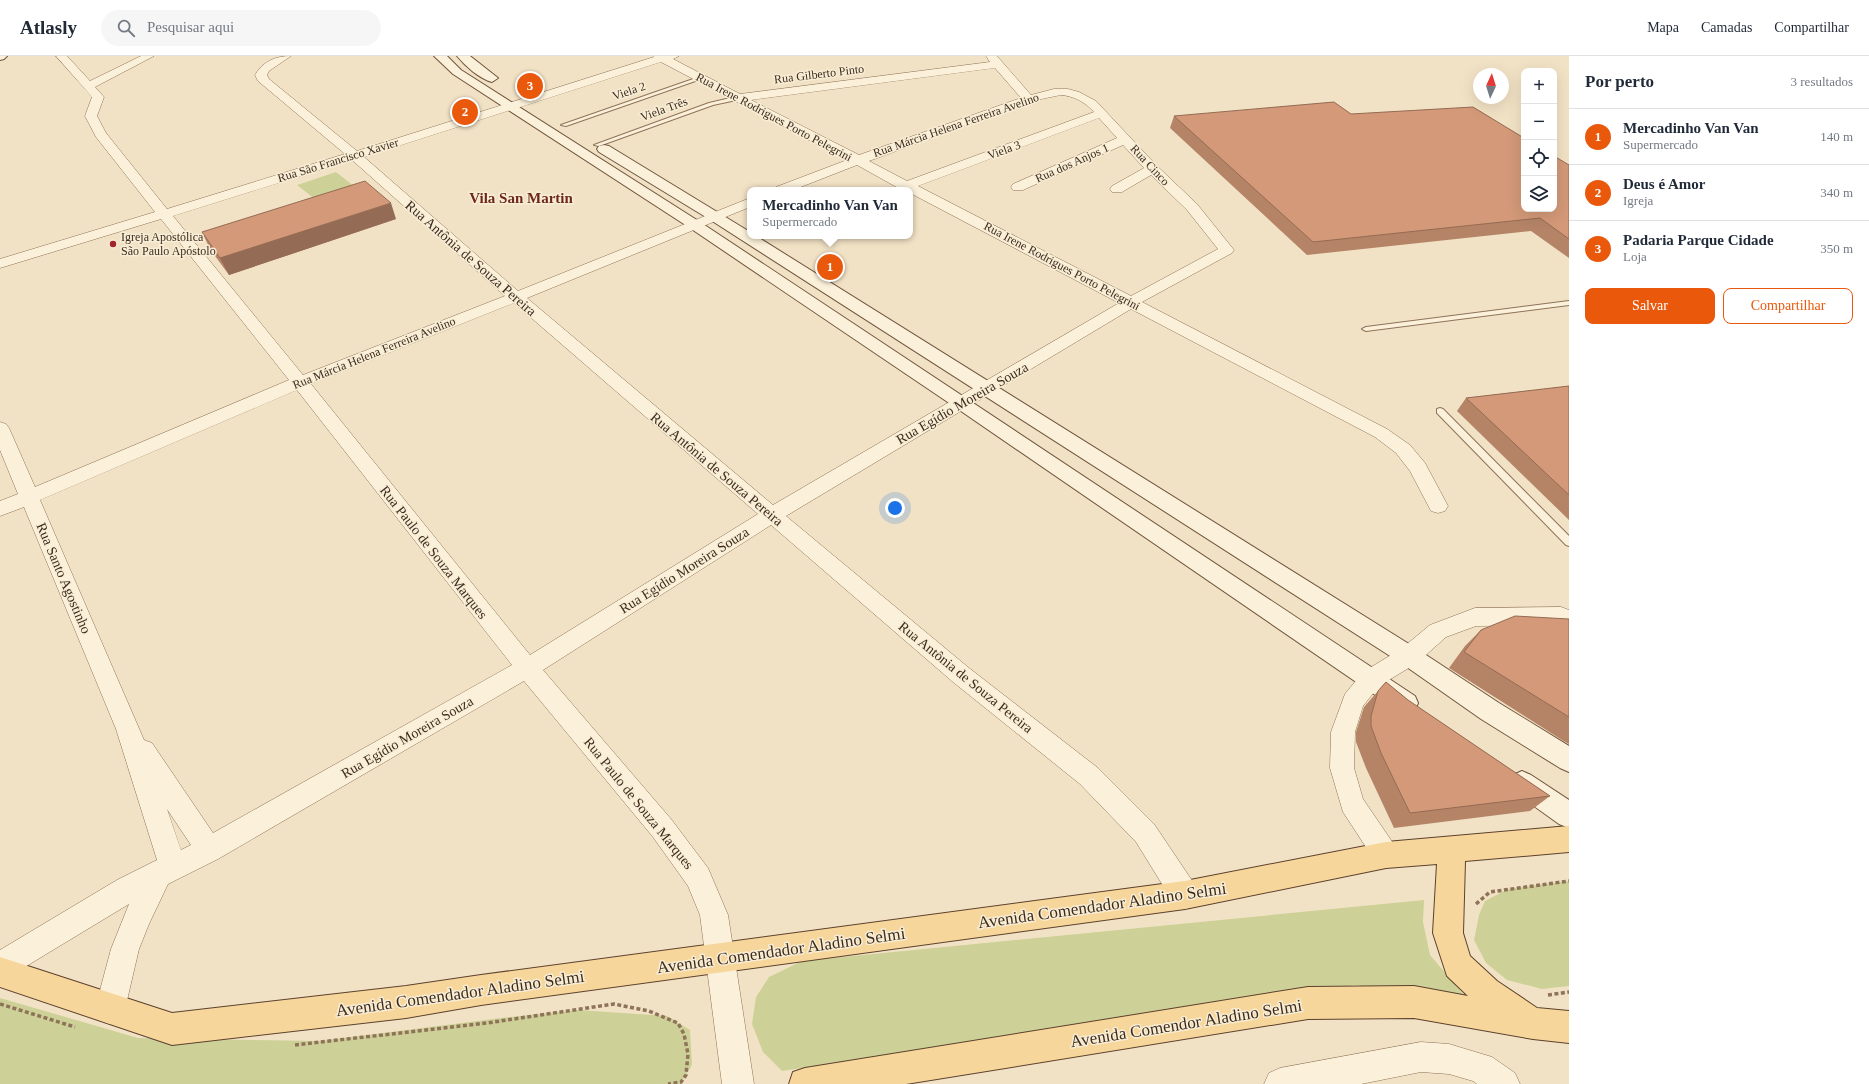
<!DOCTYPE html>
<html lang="pt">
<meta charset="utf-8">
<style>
:root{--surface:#fff;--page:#f6f6f7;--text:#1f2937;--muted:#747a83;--line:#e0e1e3;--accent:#ea580c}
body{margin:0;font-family:"Times New Roman",serif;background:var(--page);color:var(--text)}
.controls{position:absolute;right:12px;top:12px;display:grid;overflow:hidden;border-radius:8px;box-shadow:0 4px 16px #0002}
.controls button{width:36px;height:36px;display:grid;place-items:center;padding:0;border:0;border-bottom:1px solid var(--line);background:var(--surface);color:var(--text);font:20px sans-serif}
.compass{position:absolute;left:1473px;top:12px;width:36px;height:36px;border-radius:50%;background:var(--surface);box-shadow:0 4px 16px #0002;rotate:4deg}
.you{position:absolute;left:895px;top:452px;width:14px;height:14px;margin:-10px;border:3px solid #fff;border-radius:50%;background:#1a73e8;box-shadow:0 0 0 6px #1a73e833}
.badge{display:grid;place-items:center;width:26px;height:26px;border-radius:50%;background:var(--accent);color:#fff;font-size:13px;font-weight:700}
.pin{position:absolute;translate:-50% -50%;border:2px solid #fff;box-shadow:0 1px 4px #0006}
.popup{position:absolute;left:747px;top:131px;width:166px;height:52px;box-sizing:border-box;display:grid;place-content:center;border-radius:8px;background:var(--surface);filter:drop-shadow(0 1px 3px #0005);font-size:13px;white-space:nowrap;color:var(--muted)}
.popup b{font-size:15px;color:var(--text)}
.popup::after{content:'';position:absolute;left:50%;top:100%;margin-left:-8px;border:8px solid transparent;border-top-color:var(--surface)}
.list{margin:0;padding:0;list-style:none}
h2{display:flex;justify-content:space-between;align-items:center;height:52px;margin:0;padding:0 16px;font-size:17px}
h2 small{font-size:13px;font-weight:400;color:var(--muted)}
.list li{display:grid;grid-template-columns:26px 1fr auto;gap:12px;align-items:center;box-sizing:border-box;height:56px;padding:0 16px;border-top:1px solid var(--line)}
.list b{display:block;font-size:15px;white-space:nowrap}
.list p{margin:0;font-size:13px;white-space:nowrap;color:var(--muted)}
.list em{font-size:13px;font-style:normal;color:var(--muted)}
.actions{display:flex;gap:8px;padding:12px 16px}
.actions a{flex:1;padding:9px 0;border:1px solid var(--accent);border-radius:8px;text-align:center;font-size:14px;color:var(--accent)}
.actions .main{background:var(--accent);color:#fff}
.icon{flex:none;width:22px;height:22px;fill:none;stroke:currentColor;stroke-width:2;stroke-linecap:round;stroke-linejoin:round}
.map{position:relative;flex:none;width:1569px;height:1028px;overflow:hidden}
header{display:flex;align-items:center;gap:24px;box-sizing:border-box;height:56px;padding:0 20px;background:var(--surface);border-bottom:1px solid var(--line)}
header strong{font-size:19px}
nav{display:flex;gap:22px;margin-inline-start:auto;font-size:14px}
.search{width:280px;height:36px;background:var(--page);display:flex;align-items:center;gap:10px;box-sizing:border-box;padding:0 14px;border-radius:22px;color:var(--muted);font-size:15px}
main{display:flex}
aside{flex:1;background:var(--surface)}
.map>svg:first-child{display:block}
.green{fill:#cdd197}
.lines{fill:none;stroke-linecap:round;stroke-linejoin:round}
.lane-casing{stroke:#8e7359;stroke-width:2}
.street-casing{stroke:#8e7359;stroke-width:1}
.secondary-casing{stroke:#70543c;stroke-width:2}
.primary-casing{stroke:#5c412d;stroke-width:2}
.path{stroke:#8e7359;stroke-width:3.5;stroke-dasharray:4 2.5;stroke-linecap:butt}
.lane{fill:#fbf0d9;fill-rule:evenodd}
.street{fill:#fbf0d9;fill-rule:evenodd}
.secondary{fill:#fbf0d9;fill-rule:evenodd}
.primary{fill:#f7d69b;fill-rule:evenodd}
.wall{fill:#b58467}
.shaded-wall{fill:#946b54}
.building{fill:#d39978;stroke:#946b54}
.poi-dot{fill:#a2242b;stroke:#f8edd5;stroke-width:1.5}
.labels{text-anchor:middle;stroke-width:3;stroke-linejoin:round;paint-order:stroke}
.far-street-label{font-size:12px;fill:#3d2c1e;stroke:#f8edd5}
.far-poi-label{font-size:12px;fill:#3d2c1e;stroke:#f8edd5;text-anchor:start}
.street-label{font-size:14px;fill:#3d2c1e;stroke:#f8edd5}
.far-district-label{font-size:15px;font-weight:bold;fill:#6e281a;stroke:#f8edd5}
.near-street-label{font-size:17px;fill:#3d2c1e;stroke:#f8edd5}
</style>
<header>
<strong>Atlasly</strong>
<div class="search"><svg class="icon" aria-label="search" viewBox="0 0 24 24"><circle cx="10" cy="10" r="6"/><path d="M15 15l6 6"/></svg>Pesquisar aqui</div>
<nav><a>Mapa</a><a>Camadas</a><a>Compartilhar</a></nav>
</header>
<main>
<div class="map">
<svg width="1569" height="1028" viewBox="0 0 1569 1028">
<rect width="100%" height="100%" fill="#f2e2c5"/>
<g class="green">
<path d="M 336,116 L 364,138 L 325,151 L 297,129 Z"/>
<path d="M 1569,825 L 1569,930 L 1542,933 L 1507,924 L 1486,907 L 1474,884 L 1479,859 L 1485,845 L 1508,833 Z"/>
<path d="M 1424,844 L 1423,866 L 1430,899 L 1465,940 L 1425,939 L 1355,929 L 782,1015 L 763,996 L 752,968 L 756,941 L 769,921 L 802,905 Z"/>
<path d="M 0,942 L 138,982 L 320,985 L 501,962 L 578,954 L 667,960 L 690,974 L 692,1009 L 680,1028 L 0,1028 Z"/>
</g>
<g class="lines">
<defs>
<g id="lane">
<path d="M 699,21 L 704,22 L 566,70 L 561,69 Z"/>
<path d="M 739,40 L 741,41 L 741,43 L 713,49 L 599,90 L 594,89 L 709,47 Z"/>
<path d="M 1569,245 L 1569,249 L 1366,275 L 1362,273 L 1366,271 Z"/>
<path d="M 1440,352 L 1443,353 L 1569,480 L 1569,490 L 1566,489 L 1437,357 L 1437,353 Z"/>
</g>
<g id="street">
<path d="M 56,0 L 67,0 L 90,25 L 141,0 L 154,0 L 95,31 L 104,41 L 97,60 L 106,77 L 167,153 L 345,98 L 258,25 L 255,19 C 263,5 276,0 291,0 L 269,15 L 267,19 L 269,23 L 357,95 L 654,1 L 653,0 L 679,0 L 673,3 L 740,38 L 990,6 L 986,0 L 997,0 L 1031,39 L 1054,33 L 1068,33 L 1079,36 L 1096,45 L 1157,110 L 1197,148 L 1234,194 L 1232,197 L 1142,246 L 1387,373 L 1410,389 L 1425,407 L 1448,450 L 1445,455 L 1438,457 L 1431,455 L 1410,415 L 1396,397 L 1375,381 L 1131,253 L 786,460 L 969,612 L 1098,712 L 1154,768 L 1195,829 L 1199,839 L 1195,849 L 1185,853 L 1175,849 L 1136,786 L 1080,728 L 953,626 L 771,469 L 543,614 L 671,763 L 708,812 L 728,859 L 754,1028 L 722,1028 L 700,859 L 688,830 L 653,781 L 524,625 L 218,803 L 168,828 L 149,868 L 139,893 L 125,953 L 121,964 L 110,968 L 99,964 L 95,953 L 111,893 L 129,848 L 10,920 L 0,924 L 0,894 L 117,824 L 157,804 L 116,673 L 24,451 L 0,460 L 0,445 L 18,438 L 0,394 L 0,366 L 6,368 L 9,372 L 35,431 L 289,324 L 161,163 L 0,212 L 0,203 L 155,156 L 96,81 L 85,60 L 92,41 ZM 661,6 L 847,104 L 776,131 L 774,134 L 793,134 L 857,109 L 900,133 L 910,134 L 910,137 L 1119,247 L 773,449 L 527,242 L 750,151 L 750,142 L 518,235 L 364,101 ZM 995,12 L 1021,42 L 859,99 L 751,44 ZM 1061,39 C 1074,40 1085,46 1094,56 L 907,125 L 869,105 L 1032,45 ZM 1099,62 L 1117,82 L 1013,128 L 1011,131 L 1013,134 L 1023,134 L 1123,89 L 1144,112 L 1112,130 L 1110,133 L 1112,136 L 1122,136 L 1151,119 L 1187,154 L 1218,193 L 1131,240 L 918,130 ZM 352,104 L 505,240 L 303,319 L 173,160 ZM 514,247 L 758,458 L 530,599 L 311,328 ZM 297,334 L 512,609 L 213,777 L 152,687 L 144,684 L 40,444 ZM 167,753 L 191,789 L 181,794 Z"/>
<path d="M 1561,551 L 1569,554 L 1569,566 L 1561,569 L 1476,570 L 1446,581 L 1417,607 L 1379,630 L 1363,650 L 1355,676 L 1354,712 L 1363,743 L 1395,790 L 1399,799 L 1395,808 L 1386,812 L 1377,808 L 1343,756 L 1330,712 L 1331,676 L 1345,638 L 1363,616 L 1401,593 L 1430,569 L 1475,552 Z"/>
<path d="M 1421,986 L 1449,988 L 1492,1001 L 1515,1017 L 1520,1028 L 1477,1028 L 1473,1025 L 1449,1018 L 1421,1016 L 1361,1028 L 1264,1028 L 1269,1017 L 1280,1012 Z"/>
</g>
<g id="secondary">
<path d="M 0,0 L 7,0 L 4,3 L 0,4 Z"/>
<path d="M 434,0 L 447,0 L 461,14 L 700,166 L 1415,640 L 1418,647 L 1415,654 L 1406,658 L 1397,654 L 955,351 L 690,172 L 453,18 Z"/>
<path d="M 457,0 L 470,0 L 498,22 L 492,26 C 480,23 465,10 457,0 Z"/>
<path d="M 604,89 L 609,90 L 750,176 L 750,180 L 756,180 L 1417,593 L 1499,647 L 1569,690 L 1569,716 L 1560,712 L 1481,663 L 1401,607 L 709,163 L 599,96 L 597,93 L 599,90 Z"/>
<path d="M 1522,715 L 1531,719 L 1569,744 L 1569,772 L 1559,768 L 1513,735 L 1509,727 L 1513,719 Z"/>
</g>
<path id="primary" d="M 1569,770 L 1569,796 L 1465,805 L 1463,877 L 1470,900 L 1497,925 L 1537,952 L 1569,955 L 1569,987 L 1533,983 L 1414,962 L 1308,963 L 906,1028 L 789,1028 L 793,1016 L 805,1012 L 1308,931 L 1414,930 L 1468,940 L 1447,920 L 1433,877 L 1437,808 L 1386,812 L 1185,853 L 481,949 L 406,962 L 172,989 L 0,931 L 0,901 L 172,957 L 406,930 L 481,919 L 1185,825 L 1386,786 Z"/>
</defs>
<use href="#lane" class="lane-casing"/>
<use href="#street" class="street-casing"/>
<use href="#secondary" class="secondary-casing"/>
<use href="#primary" class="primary-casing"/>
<g class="path">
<path d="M 1476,848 L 1490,836 L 1569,825"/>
<path d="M 1548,939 L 1569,936"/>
<path d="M 0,948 L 75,971"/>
<path d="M 295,989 L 487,967 L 614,948 L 649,955 L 678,967 L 684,978 L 688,998 L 686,1019 L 681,1026 L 668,1028"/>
</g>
<use href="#lane" class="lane"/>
<use href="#street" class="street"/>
<use href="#secondary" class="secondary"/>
<use href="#primary" class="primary"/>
</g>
<g class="wall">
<path d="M 1351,58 L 1569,109 L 1569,202 L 1531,175 L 1307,199 L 1170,72 L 1174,60 Z"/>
<path d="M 396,163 L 229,219 L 210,193 L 202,176 Z"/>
<path d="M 1569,330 L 1569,464 L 1457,355 L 1466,342 Z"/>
<path d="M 1569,563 L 1569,688 L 1562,684 L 1449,612 L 1465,590 L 1481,574 Z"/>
<path d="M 1386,626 L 1408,644 L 1550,740 L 1530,755 L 1394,772 L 1366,712 L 1356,686 L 1356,676 L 1364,651 Z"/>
</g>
<path class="shaded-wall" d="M 391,147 L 396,163 L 229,219 L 220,202 Z"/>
<g class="building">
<path d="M 1334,46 L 1351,58 L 1473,51 L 1524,82 L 1524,153 L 1554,153 L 1554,100 L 1569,109 L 1569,183 L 1540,162 L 1313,186 L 1174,60 Z"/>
<path d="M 365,125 L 391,147 L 220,202 L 202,176 Z"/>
<path d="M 1569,330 L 1569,439 L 1466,342 Z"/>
<path d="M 1515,560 L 1569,563 L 1569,661 L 1464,596 L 1481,574 Z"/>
<path d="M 1386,626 L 1408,644 L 1550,740 L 1410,757 L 1381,697 L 1371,670 L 1371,660 L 1378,635 Z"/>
</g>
<circle class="poi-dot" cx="113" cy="188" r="4"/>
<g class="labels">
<g class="far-street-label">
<text transform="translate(819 18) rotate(-7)" y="4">Rua Gilberto Pinto</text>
<text transform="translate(629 35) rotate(-19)" y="4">Viela 2</text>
<text transform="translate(664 53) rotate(-20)" y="4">Viela Três</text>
<text transform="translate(774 61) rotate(28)" y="4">Rua Irene Rodrigues Porto Pelegrini</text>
<text transform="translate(956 69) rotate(-19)" y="4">Rua Márcia Helena Ferreira Avelino</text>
<text transform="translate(1004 94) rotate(-20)" y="4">Viela 3</text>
<text transform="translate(338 104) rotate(-17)" y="4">Rua São Francisco Xavier</text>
<text transform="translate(1072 107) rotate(-24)" y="4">Rua dos Anjos 1</text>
<text transform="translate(1150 109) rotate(47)" y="4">Rua Cinco</text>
<text transform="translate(1062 210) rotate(28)" y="4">Rua Irene Rodrigues Porto Pelegrini</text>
<text transform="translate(374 297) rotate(-22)" y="4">Rua Márcia Helena Ferreira Avelino</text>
</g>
<g class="far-poi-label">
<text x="121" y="185">Igreja Apostólica<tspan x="121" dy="14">São Paulo Apóstolo</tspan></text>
</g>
<g class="street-label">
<text transform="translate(471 202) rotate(41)" y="5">Rua Antônia de Souza Pereira</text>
<text transform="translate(962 347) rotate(-30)" y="5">Rua Egídio Moreira Souza</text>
<text transform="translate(717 413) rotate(40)" y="5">Rua Antônia de Souza Pereira</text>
<text transform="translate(434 496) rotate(52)" y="5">Rua Paulo de Souza Marques</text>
<text transform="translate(684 514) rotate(-32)" y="5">Rua Egídio Moreira Souza</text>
<text transform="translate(64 522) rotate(67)" y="5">Rua Santo Agostinho</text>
<text transform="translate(966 621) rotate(39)" y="5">Rua Antônia de Souza Pereira</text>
<text transform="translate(407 681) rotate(-30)" y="5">Rua Egídio Moreira Souza</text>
<text transform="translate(639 747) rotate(51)" y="5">Rua Paulo de Souza Marques</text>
</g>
<g class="far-district-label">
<text x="521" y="147">Vila San Martin</text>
</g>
<g class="near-street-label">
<text transform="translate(1102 849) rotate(-8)" y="6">Avenida Comendador Aladino Selmi</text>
<text transform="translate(781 894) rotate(-8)" y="6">Avenida Comendador Aladino Selmi</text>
<text transform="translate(460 937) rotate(-8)" y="6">Avenida Comendador Aladino Selmi</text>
<text transform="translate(1186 967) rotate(-9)" y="6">Avenida Comendor Aladino Selmi</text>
</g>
</g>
</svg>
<div class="controls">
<button>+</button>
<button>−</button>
<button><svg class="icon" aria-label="locate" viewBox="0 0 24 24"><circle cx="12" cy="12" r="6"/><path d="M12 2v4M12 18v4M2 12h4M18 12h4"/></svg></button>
<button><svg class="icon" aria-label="layers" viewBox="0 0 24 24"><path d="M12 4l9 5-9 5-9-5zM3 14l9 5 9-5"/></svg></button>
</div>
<svg class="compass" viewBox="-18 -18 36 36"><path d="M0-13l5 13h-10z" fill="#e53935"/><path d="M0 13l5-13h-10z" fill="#747a83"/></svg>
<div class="you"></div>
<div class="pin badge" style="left:830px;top:211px">1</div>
<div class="popup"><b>Mercadinho Van Van</b>Supermercado</div>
<div class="pin badge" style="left:465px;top:56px">2</div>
<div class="pin badge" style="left:530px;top:30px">3</div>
</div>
<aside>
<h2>Por perto<small>3 resultados</small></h2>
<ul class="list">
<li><span class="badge">1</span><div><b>Mercadinho Van Van</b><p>Supermercado</p></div><em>140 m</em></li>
<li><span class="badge">2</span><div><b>Deus é Amor</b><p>Igreja</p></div><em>340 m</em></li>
<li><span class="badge">3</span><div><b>Padaria Parque Cidade</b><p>Loja</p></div><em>350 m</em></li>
</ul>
<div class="actions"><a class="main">Salvar</a><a>Compartilhar</a></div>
</aside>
</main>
